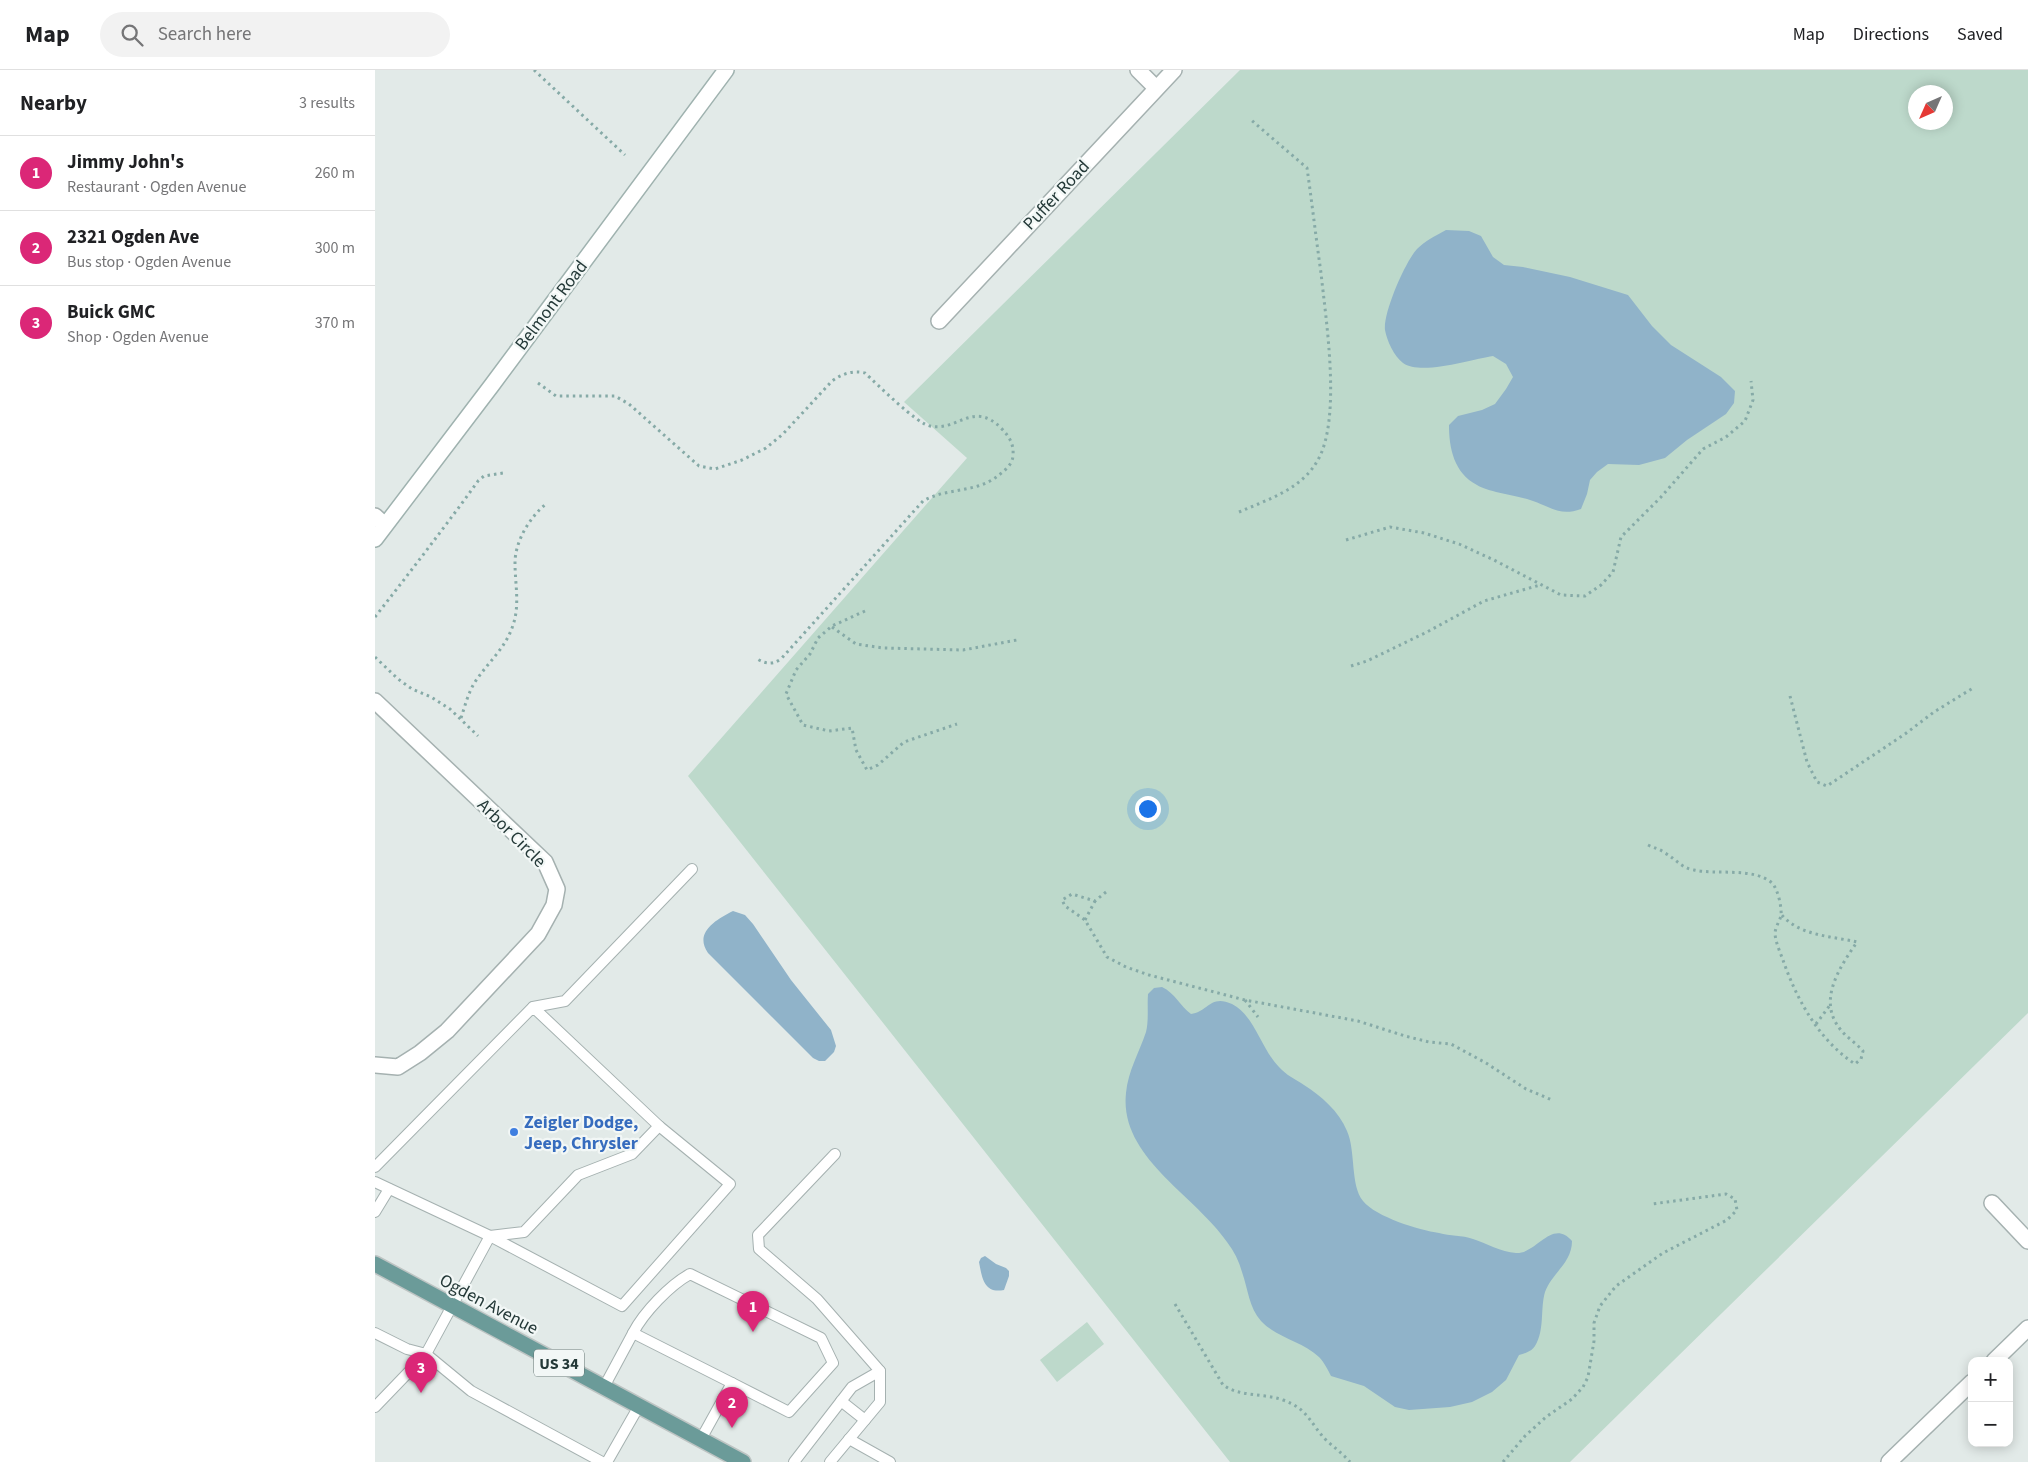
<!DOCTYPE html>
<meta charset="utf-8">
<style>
:root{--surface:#fff;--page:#f2f2f2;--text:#202124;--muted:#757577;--line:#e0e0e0;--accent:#db2777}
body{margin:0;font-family:"Source Sans 3",sans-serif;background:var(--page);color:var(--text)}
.controls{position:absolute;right:15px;bottom:15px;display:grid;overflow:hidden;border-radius:10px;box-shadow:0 2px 12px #0003}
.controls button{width:45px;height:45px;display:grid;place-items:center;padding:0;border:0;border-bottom:1px solid var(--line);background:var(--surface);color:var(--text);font:25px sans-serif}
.compass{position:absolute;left:1533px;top:15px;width:45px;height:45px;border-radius:50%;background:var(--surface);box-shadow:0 2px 12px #0003;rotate:225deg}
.you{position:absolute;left:772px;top:738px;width:18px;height:18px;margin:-12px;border:4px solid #fff;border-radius:50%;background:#1a73e8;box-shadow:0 0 0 8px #1a73e833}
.badge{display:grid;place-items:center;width:32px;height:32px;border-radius:50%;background:var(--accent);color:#fff;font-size:16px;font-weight:700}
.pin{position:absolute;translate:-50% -41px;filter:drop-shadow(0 1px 2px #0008)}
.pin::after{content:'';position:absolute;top:26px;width:18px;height:15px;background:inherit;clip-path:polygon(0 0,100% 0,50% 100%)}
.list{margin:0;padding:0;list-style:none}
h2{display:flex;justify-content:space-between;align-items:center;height:65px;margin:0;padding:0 20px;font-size:21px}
h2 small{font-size:16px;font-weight:400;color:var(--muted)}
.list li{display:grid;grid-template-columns:32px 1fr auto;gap:15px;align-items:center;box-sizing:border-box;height:75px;padding:0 20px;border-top:1px solid var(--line)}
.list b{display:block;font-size:19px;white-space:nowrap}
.list p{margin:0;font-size:16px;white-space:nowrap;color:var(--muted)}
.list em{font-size:16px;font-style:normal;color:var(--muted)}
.icon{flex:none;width:28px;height:28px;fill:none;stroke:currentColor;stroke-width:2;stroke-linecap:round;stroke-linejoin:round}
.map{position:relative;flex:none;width:1653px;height:1392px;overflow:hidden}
header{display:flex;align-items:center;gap:30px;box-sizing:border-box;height:70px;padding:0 25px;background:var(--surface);border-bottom:1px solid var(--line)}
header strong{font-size:24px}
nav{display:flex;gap:28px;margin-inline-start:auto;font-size:18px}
.search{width:350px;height:45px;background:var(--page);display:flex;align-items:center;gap:12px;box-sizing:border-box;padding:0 18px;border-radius:28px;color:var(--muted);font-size:19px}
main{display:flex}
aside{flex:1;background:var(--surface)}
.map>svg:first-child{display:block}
.green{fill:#bdd9cb;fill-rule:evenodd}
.water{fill:#90b3c9}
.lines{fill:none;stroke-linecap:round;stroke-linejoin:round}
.service-casing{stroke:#a5b1b0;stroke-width:12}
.minor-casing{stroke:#a5b1b0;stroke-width:18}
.secondary-casing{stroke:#9fb2af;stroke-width:18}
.primary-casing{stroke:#bdc4c3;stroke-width:18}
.path{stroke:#86aaa7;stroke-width:3;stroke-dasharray:2.5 4;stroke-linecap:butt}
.service{stroke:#fff;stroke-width:10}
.minor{stroke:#fff;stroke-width:15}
.secondary{stroke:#fff;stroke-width:15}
.primary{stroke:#6b9b99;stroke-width:15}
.shop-dot{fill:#3f7fe0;stroke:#f2f7f6;stroke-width:2}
.labels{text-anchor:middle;stroke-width:4.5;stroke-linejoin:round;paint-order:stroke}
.shield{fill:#f2f7f6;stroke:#627271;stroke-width:1}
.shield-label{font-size:16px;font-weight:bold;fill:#243938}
.street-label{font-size:18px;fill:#243938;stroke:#f2f7f6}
.shop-label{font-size:18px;font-weight:bold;fill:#366cbe;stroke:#f2f7f6;text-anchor:start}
</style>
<header>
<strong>Map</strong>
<div class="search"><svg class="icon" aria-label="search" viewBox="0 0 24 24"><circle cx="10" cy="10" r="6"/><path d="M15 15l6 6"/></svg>Search here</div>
<nav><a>Map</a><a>Directions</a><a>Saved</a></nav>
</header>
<main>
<aside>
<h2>Nearby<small>3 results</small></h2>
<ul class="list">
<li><span class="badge">1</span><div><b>Jimmy John's</b><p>Restaurant · Ogden Avenue</p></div><em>260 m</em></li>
<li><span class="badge">2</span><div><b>2321 Ogden Ave</b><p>Bus stop · Ogden Avenue</p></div><em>300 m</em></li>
<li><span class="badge">3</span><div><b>Buick GMC</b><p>Shop · Ogden Avenue</p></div><em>370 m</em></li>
</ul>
</aside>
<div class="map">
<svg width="1653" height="1392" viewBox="0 0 1653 1392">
<rect width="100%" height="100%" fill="#e2eae8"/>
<g class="green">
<path d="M 865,0 L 1653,0 L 1653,943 L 1195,1392 L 855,1392 L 313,706 L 592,388 L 529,332 ZM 1540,22 L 1570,22 L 1570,52 L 1540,52 Z"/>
<path d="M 712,1252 L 729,1274 L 682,1312 L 665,1290 Z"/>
</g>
<g class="water">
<path d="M 1071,160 L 1094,161 L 1106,166 L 1118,187 L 1129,195 L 1148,197 L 1195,207 L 1253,225 L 1277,256 L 1296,275 L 1346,307 L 1360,321 L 1359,333 L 1351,344 L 1312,370 L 1290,388 L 1264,395 L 1233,394 L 1222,402 L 1215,410 L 1212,424 L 1206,439 C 1184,447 1175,436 1155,430 C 1140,425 1113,422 1102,415 C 1079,403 1074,378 1074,355 L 1083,346 L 1107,340 L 1120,334 L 1131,319 L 1138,307 L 1131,294 L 1118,286 C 1097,289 1046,306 1028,293 C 1019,286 1012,271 1010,260 C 1008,243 1030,192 1042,179 C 1050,171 1060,166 1071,160 Z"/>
<path d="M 358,841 L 370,845 L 378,854 L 416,910 L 456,960 L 461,976 L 459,982 L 450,991 L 444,991 L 438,988 L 333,883 C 319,863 340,850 358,841 Z"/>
<path d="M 787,917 C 800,923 805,936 816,944 C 833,942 835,924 857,934 C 880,946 886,979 904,997 C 911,1005 920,1009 929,1015 C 946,1026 964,1041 972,1061 C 981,1081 975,1115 988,1131 C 1001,1147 1044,1160 1064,1163 C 1075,1166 1087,1165 1098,1169 C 1111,1173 1126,1182 1141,1183 C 1162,1184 1177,1148 1197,1171 C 1197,1193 1177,1203 1170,1222 C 1165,1239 1170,1260 1160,1276 C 1156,1282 1150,1283 1144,1285 L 1131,1310 L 1117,1322 L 1097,1332 L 1075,1337 L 1034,1340 L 1020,1337 L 989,1316 L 956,1306 C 953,1300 949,1292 944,1287 C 927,1271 902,1268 886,1251 C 874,1238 873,1219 867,1202 C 864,1191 859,1181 852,1172 C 820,1125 744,1087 751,1023 C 753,1001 764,983 771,962 C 774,950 772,936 773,924 L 779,918 Z"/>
<path d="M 610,1186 L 621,1194 L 631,1198 L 634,1201 L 634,1206 L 629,1220 C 609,1224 607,1208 604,1192 L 606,1188 Z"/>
</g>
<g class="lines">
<defs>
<g id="service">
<path d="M 158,937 L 190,931 L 317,799"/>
<path d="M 0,1097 L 158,937 L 284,1056 L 257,1084 L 203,1105 L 149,1162 L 115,1166"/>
<path d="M 0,1112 L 115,1166 L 247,1236 L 355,1114 L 284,1056"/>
<path d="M 0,1142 L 14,1119"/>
<path d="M 0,1263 L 32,1279 L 51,1284 L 96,1321 L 227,1392"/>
<path d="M 258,1263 C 269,1242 295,1215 315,1204 L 446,1268 L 458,1293 L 414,1342 L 357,1313"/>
<path d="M 229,1317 L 258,1263 L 357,1313 L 326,1369"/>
<path d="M 466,1331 L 490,1350"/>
<path d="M 0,1337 L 51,1284 L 115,1166"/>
<path d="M 474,1369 L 515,1392"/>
<path d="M 232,1392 L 264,1336"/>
<path d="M 419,1392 L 477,1317 L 505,1301"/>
<path d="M 455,1392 L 505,1332 L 505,1301 L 442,1229 L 384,1179 L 383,1165 L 460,1084"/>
</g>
<g id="minor">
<path d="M 763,0 L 781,18"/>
<path d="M 564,251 L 799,0"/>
<path d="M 0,446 L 10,455"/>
<path d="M 0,631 L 170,792 L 182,819 L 179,835 L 163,864 L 72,961 L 45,983 L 23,997 L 0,995"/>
<path d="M 1617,1133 L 1653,1171"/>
<path d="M 1619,1291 L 1653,1258"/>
<path d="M 1514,1392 L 1597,1312"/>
</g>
<path id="secondary" d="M 0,469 L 117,315 L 351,0"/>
<path id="primary" d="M 0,1194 L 368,1392"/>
</defs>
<use href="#service" class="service-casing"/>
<use href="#minor" class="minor-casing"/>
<use href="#secondary" class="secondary-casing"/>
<use href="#primary" class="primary-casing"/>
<g class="path">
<path d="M 159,0 L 250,85"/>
<path d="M 163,313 L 181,326 L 240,326 L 254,334 L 324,396 L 340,399 L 367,390 L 391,378 L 408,364 L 457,311 C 467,304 477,300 490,303 C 502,314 542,354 555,356 C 582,362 598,330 626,358 C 634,366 639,374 638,385 C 638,395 628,402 620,408 C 598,423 570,418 548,431 L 406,589 C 397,595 391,594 382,589"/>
<path d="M 864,442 C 894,429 928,419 944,388 C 966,345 951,251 946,203 C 941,168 937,133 932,98 L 875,49"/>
<path d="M 971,470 L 1015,457 L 1049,463 L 1084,474 L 1119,490 L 1186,525 L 1210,526 L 1226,515 L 1238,502 L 1246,467 L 1286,427 L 1328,379 L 1351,367 L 1370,351 L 1378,330 L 1376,311"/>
<path d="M 490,541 L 457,556 L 443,568 L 435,584 L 421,600 L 411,624 L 428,655 L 454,661 L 477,658 L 481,680 L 492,700 L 503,695 L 529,672 L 582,654"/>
<path d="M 0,547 C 35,502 70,457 103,411 L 109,406 L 128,403"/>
<path d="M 457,557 L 481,574 L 508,578 L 588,580 L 642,570"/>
<path d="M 0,587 L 23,609 L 37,619 L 56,627 L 75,639 L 103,666"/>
<path d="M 976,596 L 992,591 L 1052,562 L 1109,531 L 1165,515"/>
<path d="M 1415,626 L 1432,692 L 1442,712 L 1452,716 L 1530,664 L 1559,642 L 1598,618"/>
<path d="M 86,648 C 90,636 93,623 100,612 C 113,592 131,578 138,555 C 145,535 140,514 140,493 C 140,471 155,447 171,434"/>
<path d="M 1273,775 C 1279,778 1285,779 1290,783 C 1301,789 1306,798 1319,800 C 1341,805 1379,797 1397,813 C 1403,819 1407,838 1406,846 C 1404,852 1400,858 1400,864 C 1401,874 1406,884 1409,893 C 1423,932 1445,971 1480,994 L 1486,989 L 1488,981 C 1481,973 1471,967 1465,959 C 1442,930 1465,897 1482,872 C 1456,866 1424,866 1406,844"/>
<path d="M 731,822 L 720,831 L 697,824 L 687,830 L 690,836 L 710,850 L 732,887 L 751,897 L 774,905 L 870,930 L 983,951 L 1030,966 L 1054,972 L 1076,974 L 1111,993 L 1151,1019 L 1177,1030"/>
<path d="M 710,850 L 720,831"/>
<path d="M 870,930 L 883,947"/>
<path d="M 1441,954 L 1455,935"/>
<path d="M 800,1234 L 848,1315 C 865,1327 888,1323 908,1330 C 934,1339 935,1354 952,1371 C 960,1378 968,1384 975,1392"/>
<path d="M 1128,1392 L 1150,1366 L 1171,1347 L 1197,1329 L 1208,1317 L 1213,1307 L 1219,1271 L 1219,1253 L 1225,1236 L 1241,1216 L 1288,1183 L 1352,1150 L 1362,1140 L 1360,1129 L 1351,1124 L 1277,1134"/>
</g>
<use href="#service" class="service"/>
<use href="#minor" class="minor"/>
<use href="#secondary" class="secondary"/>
<use href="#primary" class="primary"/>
</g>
<circle class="shop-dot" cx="139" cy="1062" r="5"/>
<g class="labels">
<rect class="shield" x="159" y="1279.5" width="50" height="27" rx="4"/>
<g class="shield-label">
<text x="184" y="1299">US 34</text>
</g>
<g class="street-label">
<text transform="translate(681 125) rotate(-47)" y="6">Puffer Road</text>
<text transform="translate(176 235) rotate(-53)" y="6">Belmont Road</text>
<text transform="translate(137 763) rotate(45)" y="6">Arbor Circle</text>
<text transform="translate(114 1234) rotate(28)" y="6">Ogden Avenue</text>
</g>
<g class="shop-label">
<text x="149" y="1058">Zeigler Dodge,<tspan x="149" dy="21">Jeep, Chrysler</tspan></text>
</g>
</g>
</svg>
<div class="controls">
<button>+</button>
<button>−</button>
</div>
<svg class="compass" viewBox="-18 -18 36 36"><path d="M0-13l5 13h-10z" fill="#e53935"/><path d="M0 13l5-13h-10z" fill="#757577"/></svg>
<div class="you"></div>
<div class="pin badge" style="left:378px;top:1262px">1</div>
<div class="pin badge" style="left:357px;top:1358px">2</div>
<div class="pin badge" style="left:46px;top:1323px">3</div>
</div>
</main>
